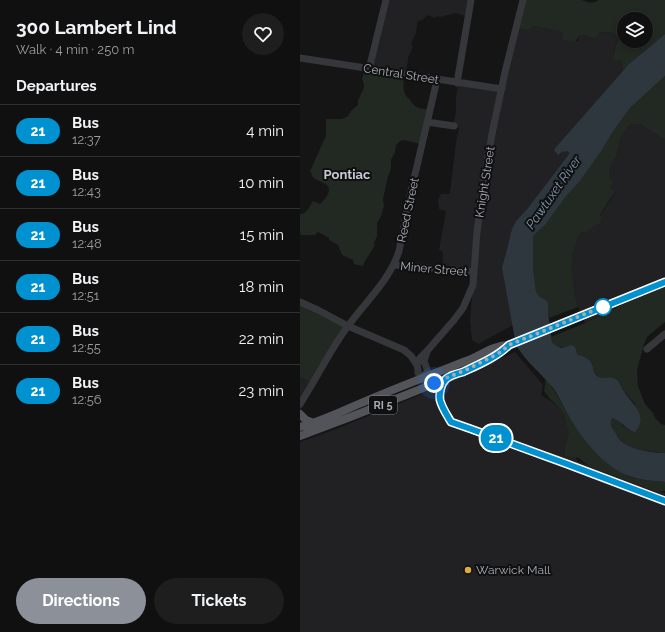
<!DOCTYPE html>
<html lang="en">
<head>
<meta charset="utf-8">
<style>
	:root { --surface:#101010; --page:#1e1e1e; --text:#f1f3f6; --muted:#9c9d9f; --line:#303030; --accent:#8c9099 }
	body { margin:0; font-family:Raleway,sans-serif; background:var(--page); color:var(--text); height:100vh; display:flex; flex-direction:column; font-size:15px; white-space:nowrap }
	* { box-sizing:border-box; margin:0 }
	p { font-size:13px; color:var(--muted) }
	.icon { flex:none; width:22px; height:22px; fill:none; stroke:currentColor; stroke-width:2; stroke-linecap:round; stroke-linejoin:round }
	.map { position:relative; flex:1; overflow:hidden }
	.panel { display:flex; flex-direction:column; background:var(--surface); width:300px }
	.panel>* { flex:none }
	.badge { padding:0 8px; border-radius:13px; font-size:14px; line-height:26px }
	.tools { position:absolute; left:317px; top:12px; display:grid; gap:8px }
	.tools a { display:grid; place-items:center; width:36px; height:36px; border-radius:50%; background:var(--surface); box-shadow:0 2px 6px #0003,0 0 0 1px var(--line); font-size:20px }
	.you { position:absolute; width:20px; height:20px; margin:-10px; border:3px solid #fff; border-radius:50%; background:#1a73e8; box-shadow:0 0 0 6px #1a73e833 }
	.map>.badge { position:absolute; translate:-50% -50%; box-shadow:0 0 0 2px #fff }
	h2 { padding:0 16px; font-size:15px; line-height:36px }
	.round { display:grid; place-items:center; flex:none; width:42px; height:42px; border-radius:21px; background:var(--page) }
	.overview { display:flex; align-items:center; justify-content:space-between; height:68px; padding:0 16px }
	h1 { font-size:19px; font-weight:700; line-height:30px }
	.cta { display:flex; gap:8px; margin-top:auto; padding:8px 16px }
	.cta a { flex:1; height:46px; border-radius:24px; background:var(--accent); color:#fff; font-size:16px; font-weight:700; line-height:46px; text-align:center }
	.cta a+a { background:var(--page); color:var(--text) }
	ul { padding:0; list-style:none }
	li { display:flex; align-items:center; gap:12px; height:52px; padding:0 16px; border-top:1px solid var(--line) }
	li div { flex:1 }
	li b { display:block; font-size:15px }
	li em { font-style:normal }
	li .badge { min-width:44px; font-weight:700; text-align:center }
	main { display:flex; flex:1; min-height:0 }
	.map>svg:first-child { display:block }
</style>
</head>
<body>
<main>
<section class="panel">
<div class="overview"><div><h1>300 Lambert Lind</h1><p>Walk · 4 min · 250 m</p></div><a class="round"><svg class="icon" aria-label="heart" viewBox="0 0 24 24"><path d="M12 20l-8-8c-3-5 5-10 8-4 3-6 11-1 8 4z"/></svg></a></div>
<h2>Departures</h2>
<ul>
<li><span class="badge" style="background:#0092d0;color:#fff">21</span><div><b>Bus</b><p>12:37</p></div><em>4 min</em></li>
<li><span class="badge" style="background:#0092d0;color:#fff">21</span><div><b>Bus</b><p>12:43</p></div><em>10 min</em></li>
<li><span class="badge" style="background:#0092d0;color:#fff">21</span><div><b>Bus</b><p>12:48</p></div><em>15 min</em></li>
<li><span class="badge" style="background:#0092d0;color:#fff">21</span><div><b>Bus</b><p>12:51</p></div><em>18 min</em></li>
<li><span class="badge" style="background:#0092d0;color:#fff">21</span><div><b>Bus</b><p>12:55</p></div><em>22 min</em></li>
<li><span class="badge" style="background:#0092d0;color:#fff">21</span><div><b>Bus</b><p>12:56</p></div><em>23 min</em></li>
</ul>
<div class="cta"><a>Directions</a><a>Tickets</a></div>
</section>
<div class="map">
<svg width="365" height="632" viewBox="0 0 365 632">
	<rect width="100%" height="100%" fill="#151516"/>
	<!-- built -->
	<path fill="#212123" d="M86,0H171L166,16L155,13L140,17L136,16L135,18L127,15L123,20L118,21L117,25L116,33L111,44L113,47L108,58V61L106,71L71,69Z
		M233,26L261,32L277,42L280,35H283L296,39L300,32L314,33L318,37L312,60H319L322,62L323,71L256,147L263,151H268L269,152V154L228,208L216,221L212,229L202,268L213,325L178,344L172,340L170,320L174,273L142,269L143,252L139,250L146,211L139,209L138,200L141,194H149L150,192L156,142L159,128L154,126L153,125L156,112V99L158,83L201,89L216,28Z
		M341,123L360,137L365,139V284L285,323L278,307L272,285L271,271L273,252L279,235L281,233L289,230L299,224L300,216L316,191H312L310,188L311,180L309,175V170L317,155L321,137L328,126L333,124Z
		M215,352L243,385L241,395L260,407L269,430L277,461L365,493V632H0V442L36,429L115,397Z
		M0,377L14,384L0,412Z"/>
	<!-- green -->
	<path fill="#212922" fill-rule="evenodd" d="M223,0H282C289,3 293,4 299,0H365V34C351,47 335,57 323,71L322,62L319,60L312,61L318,38L314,33L300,32L296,39L283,35H280L275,42L263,40V34L261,32L233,26L231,27L228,30L216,28ZM324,19H346V41H324Z
		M65,69L104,74C104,80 102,90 106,96C107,97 109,99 110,100C116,109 119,108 129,110L121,144L103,140L100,141L96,145L95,152L91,160V168L88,177L83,199L84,206L81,216L77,223V237L74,242V247L65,261L63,266L54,264L53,260L42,255L38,245L29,240V238L18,232L15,235H1L0,232V214C7,214 9,207 13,201L20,204C24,201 25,198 28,194C33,182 18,183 13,177C12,175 11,173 10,171L26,136V119H42L48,116L51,111L58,105V100L64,88V84L62,79Z
		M365,76V139L360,137L341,124H333L328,126L321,137L317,155L309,170V175L313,182L310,188L313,191L316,190L300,215L302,219L299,224L289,230L287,232L281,233L279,235C277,241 275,247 273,253C270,272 273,288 278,307L249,318L248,313V304L240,297L236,292L233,268V237L235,234L246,224L250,218L266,195L280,181L302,150L312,133L330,108Z
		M365,284V322L347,337L344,344L337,370L338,386L345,404L353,413L355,418L361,424L365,425V453H363C351,451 331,451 321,442C319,440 318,436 316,434C313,429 310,425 311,420L313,418L321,422L323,426L331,431L335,404L324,391L319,382L314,378H304L297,376L294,372L291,362L287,358L277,354L276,349L271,345C261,348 253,349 251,337L285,323Z
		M0,302L48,326L14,384L0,377Z
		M246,378C267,409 280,441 310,465C315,469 322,473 328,476C340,480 353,481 365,482V491L358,492L290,467L279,458L265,456V447L269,433L264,416L260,408L250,399L244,391Z"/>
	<!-- water -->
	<path fill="#2f373e" d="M365,34V76L330,108L312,133L302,150L280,181L266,196L250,218L246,224L235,234L233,237V268L236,292L240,297L247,301L248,304V313L252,342L255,345L261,348L271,345L274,346L276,349L277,354C284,357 291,358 293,367C293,370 294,373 296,375C301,380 308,376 314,378C319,380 321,386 323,390C331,403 350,416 335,432C328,430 325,426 320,422C318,420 315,420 313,418L311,420C310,424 312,428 315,432C317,435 319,440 322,442C331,450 354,453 365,453V482C353,481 340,480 329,476C308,469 289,447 277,429C268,416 262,402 254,389C242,374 226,362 216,345L202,268L212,229L216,221L228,208L269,154V152L267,151L264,152L263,151L258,155L254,150L256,147L329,64Z"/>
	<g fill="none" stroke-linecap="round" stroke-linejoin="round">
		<!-- minor -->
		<path stroke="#36373b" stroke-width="7" d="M0,58L202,89
			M69,69L86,0
			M157,83L171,0
			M127,122L154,126
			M94,265L174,272
			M0,302L18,310L48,326L104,350L111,356L117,365
			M347,349L365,334
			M124,378C129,370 127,369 124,361L127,352
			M126,387L124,378L118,373V370L117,365L120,358L127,351L154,320L163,308L173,285L177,232L185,174L192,134L205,72L223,0
			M0,404C17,378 30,350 48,326C66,301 90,280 99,251L110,196L137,80"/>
		<!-- major -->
		<path stroke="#52545a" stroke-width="8" d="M0,414L6,420L13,423
			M0,427C23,421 44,410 66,401C99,387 133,374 166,361C180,356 193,345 209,345L365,282
			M0,436L53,416L156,375L201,352L209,345"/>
	</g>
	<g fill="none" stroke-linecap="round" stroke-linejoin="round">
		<defs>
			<path id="line" d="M365,282L209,345C197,357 178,365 163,372C159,373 149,376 146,379C141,384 139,393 140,400C142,408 147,415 151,422L171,429L267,464L365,501"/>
		</defs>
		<!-- line casing -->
		<use href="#line" stroke="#fff" stroke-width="9"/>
		<!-- line -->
		<use href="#line" stroke="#0092d0" stroke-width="6"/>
		<!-- walk -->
		<path stroke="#a8acb5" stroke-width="4" stroke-dasharray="0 7.2" d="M134,383L170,368L201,352L209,345L307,305L303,307"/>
	</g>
	<!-- markers -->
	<circle fill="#fff" stroke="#0092d0" stroke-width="2" cx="303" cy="307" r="8"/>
	<circle fill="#e2ab41" stroke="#101011" stroke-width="1.5" cx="168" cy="570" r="4"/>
	<g text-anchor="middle" stroke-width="4" stroke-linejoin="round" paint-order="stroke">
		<!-- shield labels -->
		<rect fill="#101011" stroke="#7a7d84" stroke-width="1" x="69" y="396" width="28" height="18" rx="3"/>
		<g font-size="11" font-weight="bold" fill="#a8acb5">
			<text x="83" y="409">RI 5</text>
		</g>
		<!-- street labels -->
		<g font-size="12" fill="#a8acb5" stroke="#101011">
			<text transform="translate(101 74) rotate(9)" y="4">Central Street</text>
			<text transform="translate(185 182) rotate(-81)" y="4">Knight Street</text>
			<text transform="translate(108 210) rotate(-78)" y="4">Reed Street</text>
			<text transform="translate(134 269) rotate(5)" y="4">Miner Street</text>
		</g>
		<!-- poi labels -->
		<g font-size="12" fill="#a8acb5" stroke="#101011" text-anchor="start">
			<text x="176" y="574">Warwick Mall</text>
		</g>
		<!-- neighbourhood labels -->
		<g font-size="13" font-weight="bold" fill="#c8cbd2" stroke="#101011">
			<text x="47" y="179">Pontiac</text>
		</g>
		<!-- water labels -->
		<g font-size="13" font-style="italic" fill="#8199ae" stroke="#101011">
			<text transform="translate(253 192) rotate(-55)" y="5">Pawtuxet River</text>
		</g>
	</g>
</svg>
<div class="tools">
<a><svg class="icon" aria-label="layers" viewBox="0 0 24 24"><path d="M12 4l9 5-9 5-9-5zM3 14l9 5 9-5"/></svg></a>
</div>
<div class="you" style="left:134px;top:383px"></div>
<b class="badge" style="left:196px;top:438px;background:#0092d0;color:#fff">21</b>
</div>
</main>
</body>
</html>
